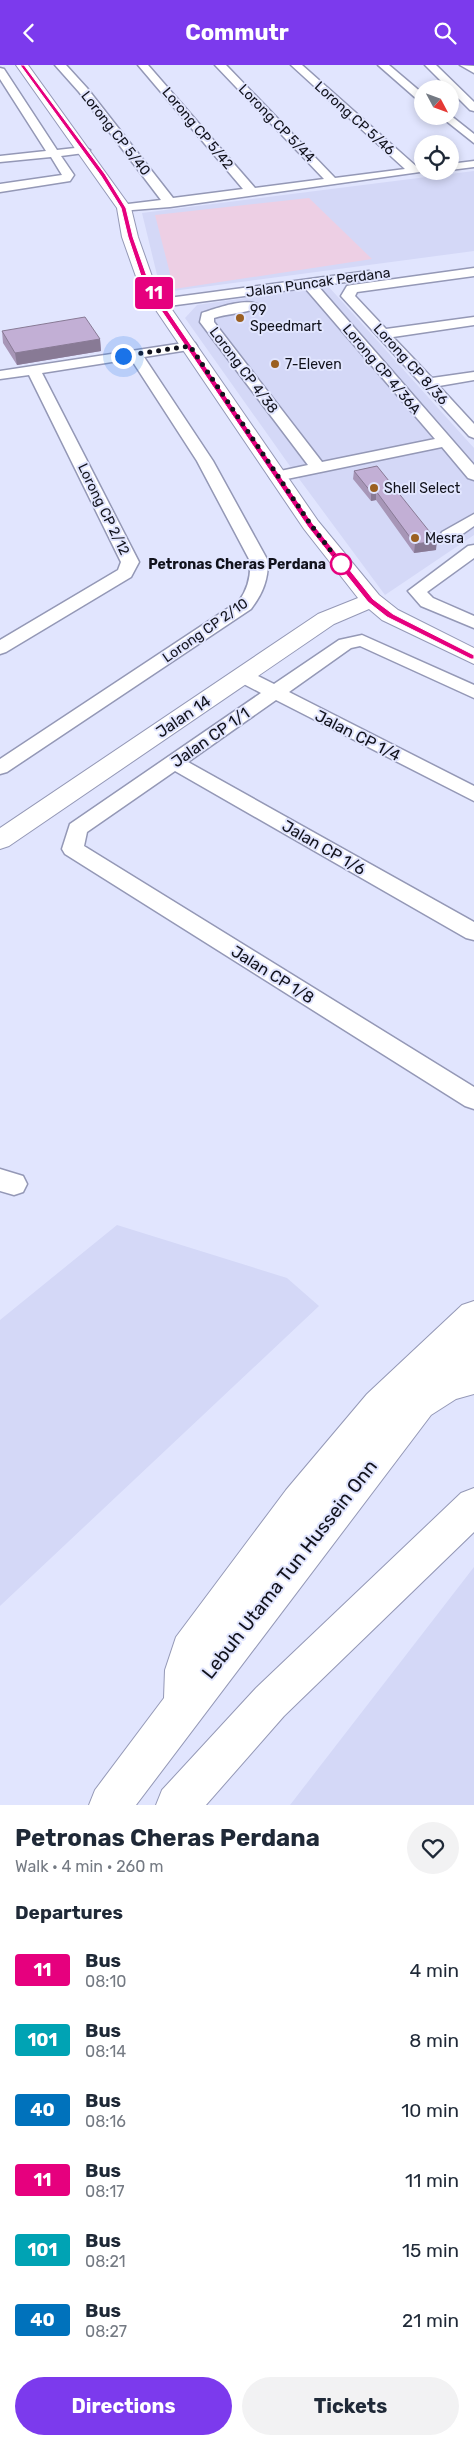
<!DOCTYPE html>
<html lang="en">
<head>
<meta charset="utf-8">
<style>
	:root { --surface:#fff; --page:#f2f2f3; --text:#1f2937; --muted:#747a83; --accent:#7c3aed }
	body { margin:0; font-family:Rubik,sans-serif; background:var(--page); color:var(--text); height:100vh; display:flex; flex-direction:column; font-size:19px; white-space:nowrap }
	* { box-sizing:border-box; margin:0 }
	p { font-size:16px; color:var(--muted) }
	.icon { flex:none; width:28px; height:28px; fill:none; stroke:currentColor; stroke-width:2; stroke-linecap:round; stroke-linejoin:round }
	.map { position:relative; height:1740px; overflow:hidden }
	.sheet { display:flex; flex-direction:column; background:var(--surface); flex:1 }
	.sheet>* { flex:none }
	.badge { padding:0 10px; border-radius:4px; font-size:18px; line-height:32px }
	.needle { width:32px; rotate:131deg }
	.fabs { position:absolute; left:414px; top:15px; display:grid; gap:10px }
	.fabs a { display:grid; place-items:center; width:45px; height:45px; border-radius:50%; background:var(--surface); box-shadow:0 2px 8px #0003; font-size:25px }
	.you { position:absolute; width:25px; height:25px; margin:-12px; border:4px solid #fff; border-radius:50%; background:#1a73e8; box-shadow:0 0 0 8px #1a73e833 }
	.map>.badge { position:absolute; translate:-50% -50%; box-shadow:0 0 0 2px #fff }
	h2 { padding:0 15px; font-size:19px; line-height:45px }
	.round { display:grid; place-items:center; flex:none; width:52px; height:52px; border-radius:26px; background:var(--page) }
	.headline { display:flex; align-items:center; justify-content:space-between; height:85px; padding:0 15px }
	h1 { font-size:24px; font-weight:700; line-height:38px }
	.cta { display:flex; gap:10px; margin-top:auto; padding:10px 15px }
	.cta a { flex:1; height:58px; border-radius:30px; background:var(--accent); color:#fff; font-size:20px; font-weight:700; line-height:58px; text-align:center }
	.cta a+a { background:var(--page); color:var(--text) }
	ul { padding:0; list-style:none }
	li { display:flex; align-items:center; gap:15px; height:70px; padding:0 15px }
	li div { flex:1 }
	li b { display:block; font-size:19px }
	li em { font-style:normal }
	li .badge { min-width:55px; font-weight:700; text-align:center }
	header { display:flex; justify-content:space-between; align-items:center; height:65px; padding:0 15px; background:var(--accent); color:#fff; font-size:22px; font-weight:700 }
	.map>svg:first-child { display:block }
</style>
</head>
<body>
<header><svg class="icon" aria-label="back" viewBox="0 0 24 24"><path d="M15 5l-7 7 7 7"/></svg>Commutr<svg class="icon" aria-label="search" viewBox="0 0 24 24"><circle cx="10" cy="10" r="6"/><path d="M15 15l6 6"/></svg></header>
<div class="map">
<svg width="474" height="1740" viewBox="0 0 474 1740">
	<rect width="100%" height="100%" fill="#e1e5fe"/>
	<!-- built -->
	<path fill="#d4d8f7" d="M474,106V186L165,227L158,214L142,148Z
		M328,221L474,383V470L385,530L297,411L185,253L197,240Z
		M117,1160L287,1213L319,1241L0,1541V1255Z
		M474,1502V1740H290Z"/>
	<!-- green -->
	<path fill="#edcfe4" d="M309,133L372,194L174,224L155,150Z"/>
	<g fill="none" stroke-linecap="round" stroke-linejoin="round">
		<defs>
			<path id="minor" d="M55,0H66L87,23L173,133L243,124L138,0H148L255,123L324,114L215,0H226L335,113L405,104L291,0H302L417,102H422V106H427L170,142L120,146L118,143L120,140L161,135L79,27Z
				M378,0H389L422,28V36L418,35Z
				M425,0H436L474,37V46L470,45Z
				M460,0L474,1V8Z
				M0,3L4,4L57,85L84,82L90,85L84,88L61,91L74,110L70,116L0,127V119L62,110L51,92L0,97V91L46,86L0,14Z
				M450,50L474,69V78L440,51Z
				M474,96V102L450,105V99Z
				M474,203V211L357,227L355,231L386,264L474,252V260L393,272L432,313L474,307V315L439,321L474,359V373L469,371L341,231L347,221L352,220Z
				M369,206L376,210L374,213L318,221L474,400V415L468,413L442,382L277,416L271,414L269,411L271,408L308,400L200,257L202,248C214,244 250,231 259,241C252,248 225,249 214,253V257L322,397L435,374L305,223L161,242L154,238L161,234Z
				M190,277L195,278L197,281L195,284L144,292L213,396L268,496C268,515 263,528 251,544L7,707L0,709V694L239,536C248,524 251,511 250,496L197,396L131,294L42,308L139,497L131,512L6,587L0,589V575L118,505L121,497L29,310L0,314V306Z
				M474,449V461L454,475H442L440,471L442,467Z
				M474,480V493L427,527L433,533L474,551V563L421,541L408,526L468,481Z
				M362,570L474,620V633L360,581L351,583L289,627L474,721V736L276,635L188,697L474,857V875L466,873L175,706L87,767L84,781L474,1022V1044L465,1041L65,789L62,784L70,759L261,628L236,615L234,611L236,607H250L274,619L339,575Z
				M0,1104L23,1111L27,1119L23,1127L14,1130L0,1126Z"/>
			<path id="tertiary" d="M16,0H28L131,143L138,172L155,220L318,456L379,530L398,545L474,583V599L382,555L369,544L334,559L9,781L0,784V763L318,549L358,533L304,464L139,220L122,172L117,143Z"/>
			<path id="secondary" d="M474,1236V1329L456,1334L431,1350L136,1740H89L95,1725L164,1633L165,1605L176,1572L286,1425L367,1329L462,1240Z
				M474,1423V1467L284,1651L206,1740H156L162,1725L256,1623L461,1428Z"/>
		</defs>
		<!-- minor casing -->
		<use href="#minor" stroke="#9498b6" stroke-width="3"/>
		<!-- tertiary casing -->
		<use href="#tertiary" stroke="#9498b6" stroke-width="2"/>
		<!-- secondary casing -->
		<use href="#secondary" stroke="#9498b6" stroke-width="2"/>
		<!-- minor -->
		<use href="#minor" fill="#fff" fill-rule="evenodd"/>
		<!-- tertiary -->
		<use href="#tertiary" fill="#fff" fill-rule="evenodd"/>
		<!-- secondary -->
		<use href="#secondary" fill="#fff" fill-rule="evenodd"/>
	</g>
	<!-- wall -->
	<path fill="#a796b7" d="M2,266L100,274L101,286L17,300L3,278Z
		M377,401L436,485L414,488L376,435L371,436L353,414L354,406Z"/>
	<!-- shaded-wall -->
	<path fill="#887a95" d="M100,274L101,286L17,300L15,288Z
		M376,426V435L371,436V427Z
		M437,476L436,485L414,488L415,479Z"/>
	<!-- building -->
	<path fill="#c2afd5" stroke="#887a95" d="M85,252L100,274L15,288L2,266Z
		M377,401L437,476L415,479L376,426L371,427L354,406Z"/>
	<!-- line -->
	<path fill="#e6007e" stroke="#fff" d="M20,0H24L105,109L126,143L133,172L150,220L313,459L373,534L393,549L474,590V594H471L387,552L368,537L308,462L144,220L128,172L121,143L101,111Z"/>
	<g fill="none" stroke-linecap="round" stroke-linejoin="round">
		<!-- walk -->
		<path stroke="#11121c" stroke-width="5" stroke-dasharray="0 9" d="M123,291L190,281L311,460L341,499"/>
	</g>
	<!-- markers -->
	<g fill="#9b6021" stroke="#e1e5fe" stroke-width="2">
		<circle cx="240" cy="253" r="5"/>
		<circle cx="275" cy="299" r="5"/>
		<circle cx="374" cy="423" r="5"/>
		<circle cx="415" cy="473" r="5"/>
	</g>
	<circle fill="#fff" stroke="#e6007e" stroke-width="2.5" cx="341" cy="499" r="10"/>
	<g text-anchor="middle" stroke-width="4" stroke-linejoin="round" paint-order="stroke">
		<!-- far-street labels -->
		<g font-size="14" fill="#11121c" stroke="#e1e5fe">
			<text transform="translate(355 53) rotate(42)" y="5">Lorong CP 5/46</text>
			<text transform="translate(277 58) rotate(46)" y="5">Lorong CP 5/44</text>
			<text transform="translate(198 63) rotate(50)" y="5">Lorong CP 5/42</text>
			<text transform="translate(116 68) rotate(52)" y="5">Lorong CP 5/40</text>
			<text transform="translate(318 217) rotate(-8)" y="5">Jalan Puncak Perdana</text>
			<text transform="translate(411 299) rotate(48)" y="5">Lorong CP 8/36</text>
			<text transform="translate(382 304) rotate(50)" y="5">Lorong CP 4/36A</text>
			<text transform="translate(244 305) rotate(53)" y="5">Lorong CP 4/38</text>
			<text transform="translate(104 444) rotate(64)" y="5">Lorong CP 2/12</text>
			<text transform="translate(205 565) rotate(-35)" y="5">Lorong CP 2/10</text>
		</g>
		<!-- far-poi labels -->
		<g font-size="14" fill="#11121c" stroke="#e1e5fe" text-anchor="start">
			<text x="250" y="250">99<tspan x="250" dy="16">Speedmart</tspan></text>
			<text x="285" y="304">7-Eleven</text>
			<text x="384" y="428">Shell Select</text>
			<text x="425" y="478">Mesra</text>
		</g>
		<!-- far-stop labels -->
		<g font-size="14" font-weight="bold" fill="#11121c" stroke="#e1e5fe" text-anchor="end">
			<text x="326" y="504">Petronas Cheras Perdana</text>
		</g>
		<!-- street labels -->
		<g font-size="16" fill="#11121c" stroke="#e1e5fe">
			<text transform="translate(183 651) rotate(-34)" y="6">Jalan 14</text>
			<text transform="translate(358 670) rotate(27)" y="6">Jalan CP 1/4</text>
			<text transform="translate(210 672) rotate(-35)" y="6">Jalan CP 1/1</text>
			<text transform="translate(324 782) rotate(30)" y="6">Jalan CP 1/6</text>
			<text transform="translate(273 909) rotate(32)" y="6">Jalan CP 1/8</text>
		</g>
		<!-- near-street labels -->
		<g font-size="19" fill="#11121c" stroke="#e1e5fe">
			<text transform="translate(289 1504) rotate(-52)" y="7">Lebuh Utama Tun Hussein Onn</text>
		</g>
	</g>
</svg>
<div class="fabs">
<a><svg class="needle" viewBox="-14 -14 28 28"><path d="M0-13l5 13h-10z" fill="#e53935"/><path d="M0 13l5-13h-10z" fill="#747a83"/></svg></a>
<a><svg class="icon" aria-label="locate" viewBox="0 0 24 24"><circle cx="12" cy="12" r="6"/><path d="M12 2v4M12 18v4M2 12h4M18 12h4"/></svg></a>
</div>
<div class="you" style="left:123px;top:291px"></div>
<b class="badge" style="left:154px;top:228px;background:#e6007e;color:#fff">11</b>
</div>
<section class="sheet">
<div class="headline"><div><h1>Petronas Cheras Perdana</h1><p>Walk · 4 min · 260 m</p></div><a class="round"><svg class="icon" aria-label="heart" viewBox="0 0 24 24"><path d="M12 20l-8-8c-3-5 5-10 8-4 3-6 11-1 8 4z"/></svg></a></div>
<h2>Departures</h2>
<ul>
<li><span class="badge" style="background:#e6007e;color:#fff">11</span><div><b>Bus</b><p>08:10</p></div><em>4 min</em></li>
<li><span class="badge" style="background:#00a3b4;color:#fff">101</span><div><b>Bus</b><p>08:14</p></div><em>8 min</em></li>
<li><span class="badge" style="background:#0072bc;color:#fff">40</span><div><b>Bus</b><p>08:16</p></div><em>10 min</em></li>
<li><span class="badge" style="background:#e6007e;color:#fff">11</span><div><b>Bus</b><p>08:17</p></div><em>11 min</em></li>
<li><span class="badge" style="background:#00a3b4;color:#fff">101</span><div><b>Bus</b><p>08:21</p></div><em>15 min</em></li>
<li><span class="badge" style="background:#0072bc;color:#fff">40</span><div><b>Bus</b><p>08:27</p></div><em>21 min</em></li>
</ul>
<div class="cta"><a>Directions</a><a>Tickets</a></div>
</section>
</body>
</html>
